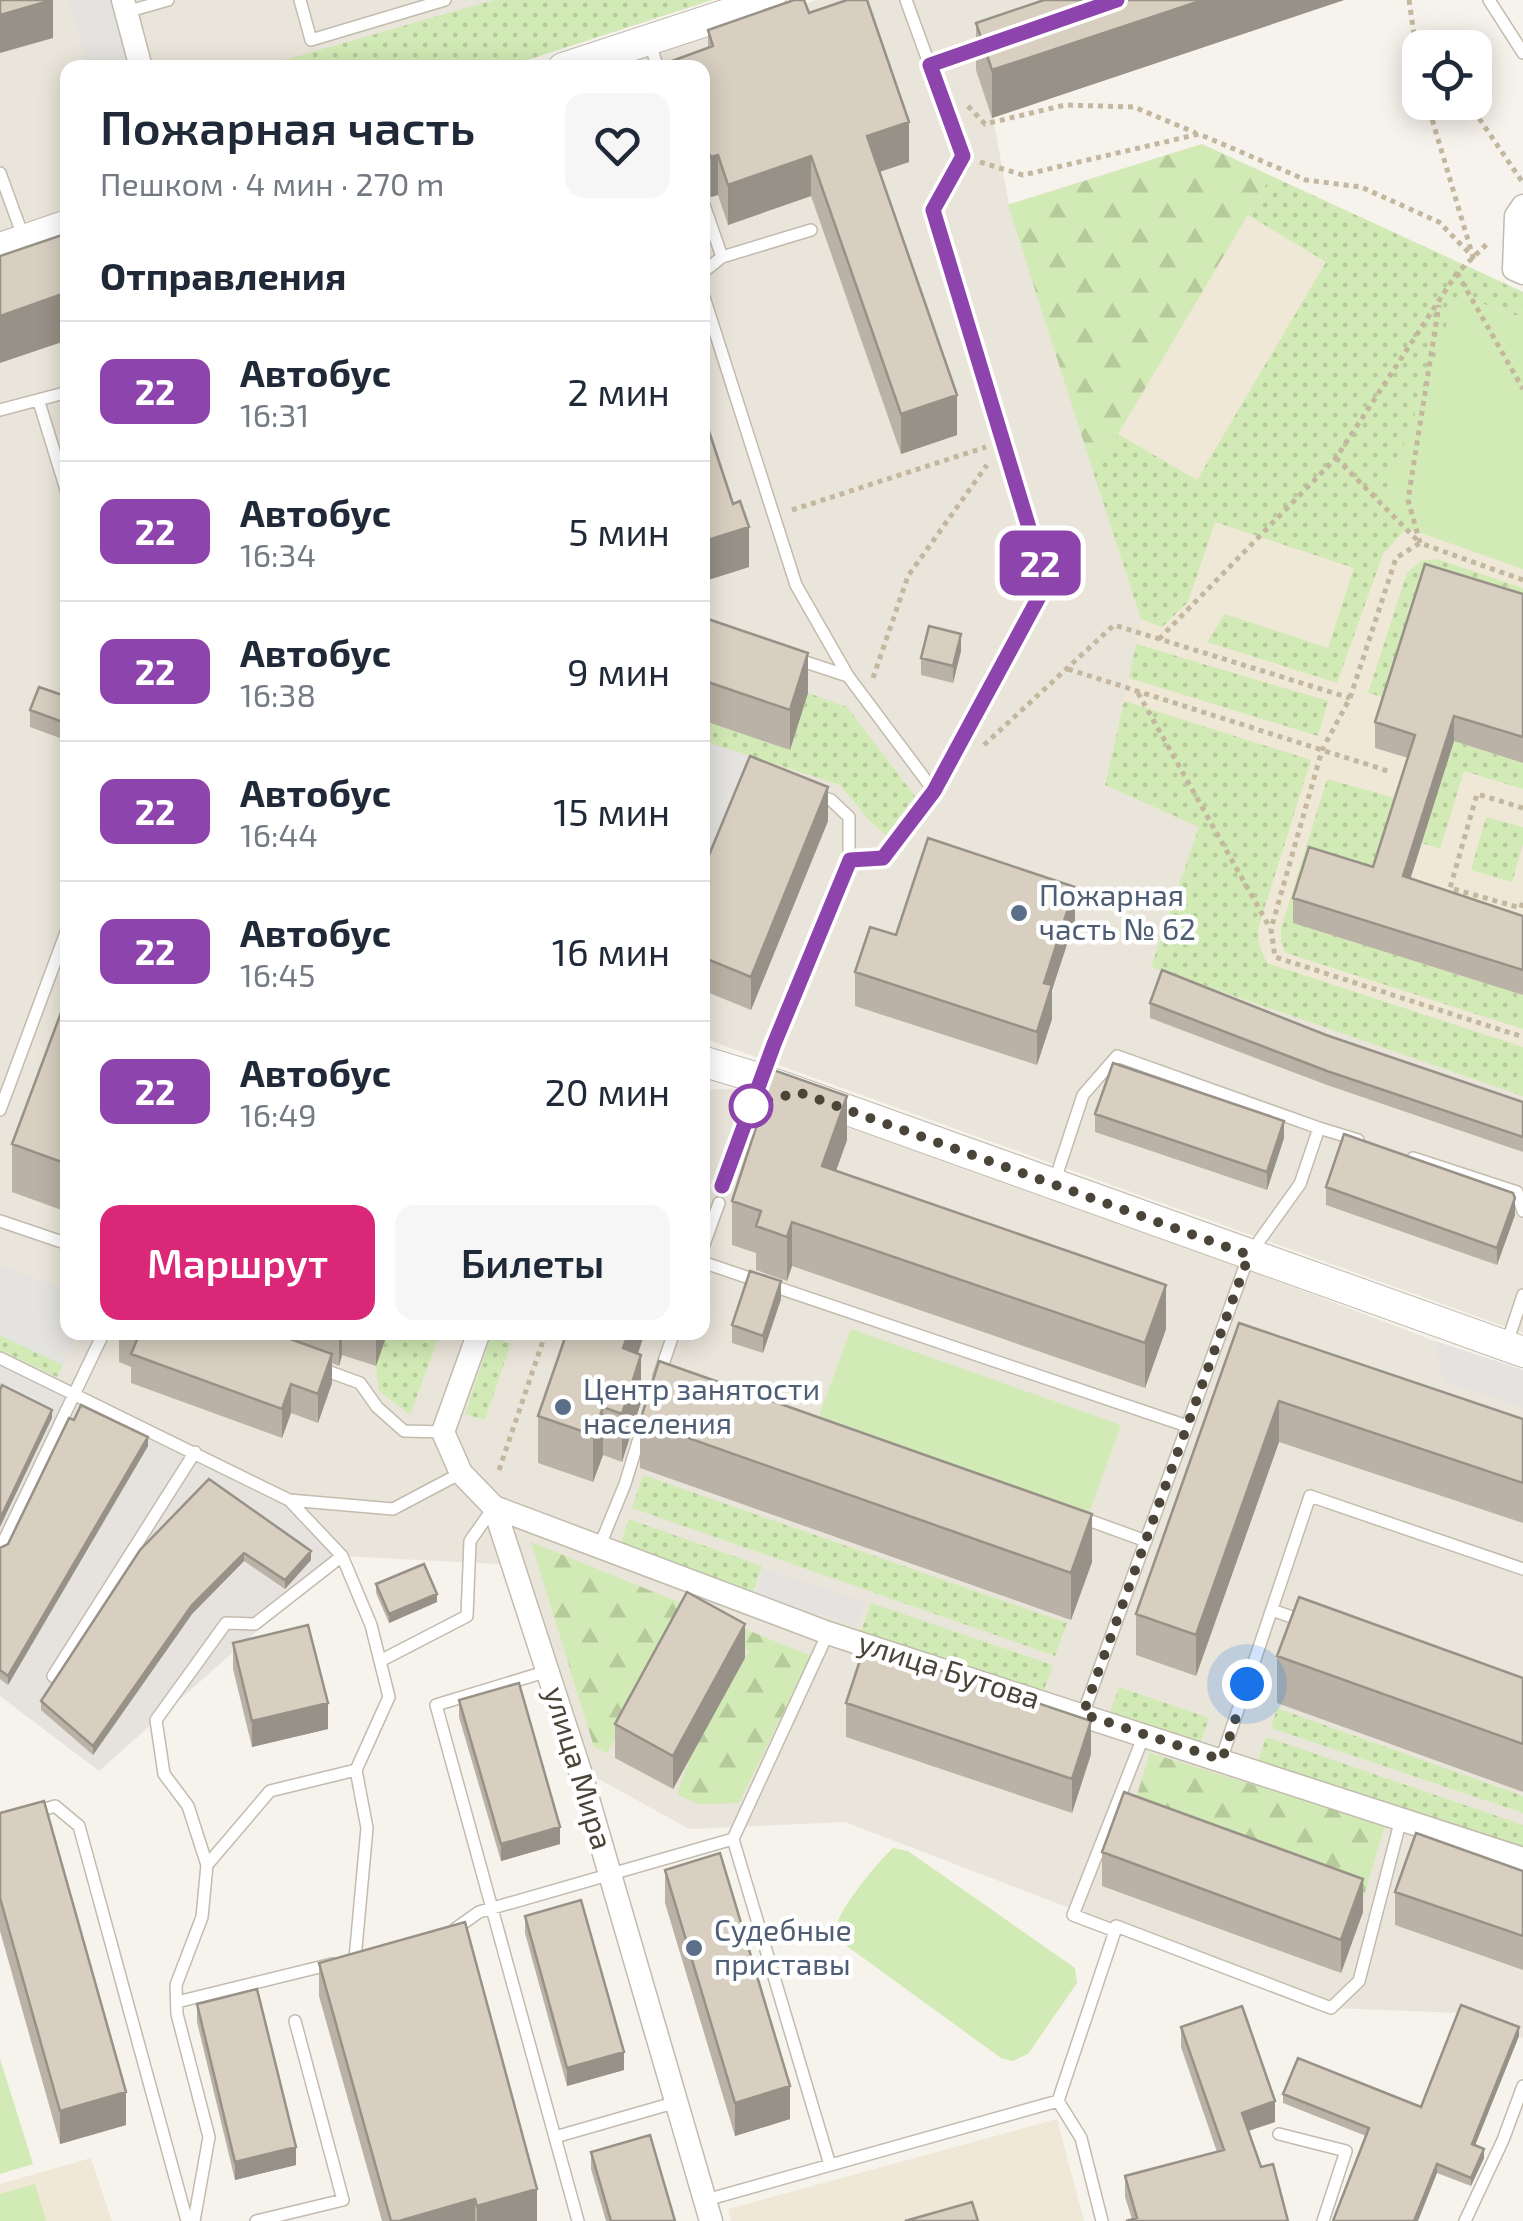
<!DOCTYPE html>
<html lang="ru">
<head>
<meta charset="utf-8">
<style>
	:root { --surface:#fff; --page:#f6f6f7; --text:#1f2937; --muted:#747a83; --line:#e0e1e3; --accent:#db2777 }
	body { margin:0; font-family:"Exo 2",sans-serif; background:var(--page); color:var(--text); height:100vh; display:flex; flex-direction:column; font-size:38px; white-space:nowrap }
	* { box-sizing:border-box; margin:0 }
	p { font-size:32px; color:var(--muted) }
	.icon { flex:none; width:55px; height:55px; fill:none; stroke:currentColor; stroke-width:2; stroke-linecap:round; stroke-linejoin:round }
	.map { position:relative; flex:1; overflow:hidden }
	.drawer { position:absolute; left:60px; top:60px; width:650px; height:1280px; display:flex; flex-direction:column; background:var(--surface); border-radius:20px; box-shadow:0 5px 25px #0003 }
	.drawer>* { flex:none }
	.badge { padding:0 20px; border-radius:15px; font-size:35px; line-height:65px }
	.tools { position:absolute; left:1402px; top:30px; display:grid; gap:20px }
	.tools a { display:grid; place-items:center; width:90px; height:90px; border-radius:20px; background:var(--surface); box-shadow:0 5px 25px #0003; font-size:50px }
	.you { position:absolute; width:50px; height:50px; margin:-25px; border:8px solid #fff; border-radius:50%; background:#1a73e8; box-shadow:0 0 0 15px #1a73e833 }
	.map>.badge { position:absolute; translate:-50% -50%; box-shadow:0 0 0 5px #fff }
	h2 { padding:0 40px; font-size:38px; line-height:90px }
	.round { display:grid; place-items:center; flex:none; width:105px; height:105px; border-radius:20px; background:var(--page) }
	.headline { display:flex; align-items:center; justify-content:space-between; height:170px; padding:0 40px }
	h1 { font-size:48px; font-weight:600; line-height:75px }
	.cta { display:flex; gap:20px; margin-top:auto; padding:20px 40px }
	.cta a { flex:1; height:115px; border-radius:20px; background:var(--accent); color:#fff; font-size:40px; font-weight:600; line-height:115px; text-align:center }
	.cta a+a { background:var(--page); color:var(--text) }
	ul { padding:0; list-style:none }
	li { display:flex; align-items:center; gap:30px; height:140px; padding:0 40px; border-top:2px solid var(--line) }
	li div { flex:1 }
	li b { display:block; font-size:38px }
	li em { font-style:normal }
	li .badge { min-width:110px; font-weight:700; text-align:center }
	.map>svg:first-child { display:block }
</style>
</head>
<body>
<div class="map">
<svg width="1523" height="2221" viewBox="0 0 1523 2221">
	<defs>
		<pattern id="grass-dots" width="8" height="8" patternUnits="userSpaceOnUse" patternTransform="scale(2.5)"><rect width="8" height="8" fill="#d2eab5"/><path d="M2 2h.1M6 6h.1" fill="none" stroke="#b6ca9c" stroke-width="1.8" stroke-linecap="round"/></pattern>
		<pattern id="forest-firs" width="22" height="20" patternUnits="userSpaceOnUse" patternTransform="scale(2.5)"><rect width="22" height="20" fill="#d2eab5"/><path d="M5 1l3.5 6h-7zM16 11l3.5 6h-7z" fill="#b6ca9c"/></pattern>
	</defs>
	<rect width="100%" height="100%" fill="#f6f3ec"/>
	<!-- residential -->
	<path fill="#eae5da" d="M0,0H712L506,67L68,68L67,211L0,234Z
		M817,0H1344L993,118L1009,204L1202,144L1523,292V1333L703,1038L702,68H612Z
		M67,244L68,1332H702L703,1090L768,1087L1435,1341L1523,1370V2038L1461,2013L1331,2008L845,1822L689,1829L579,1768L514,1565L342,1556L0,1358V267Z"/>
	<!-- industrial -->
	<path fill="#e6e2dd" d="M0,1358L289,1500L342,1556L99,1771L0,1696Z"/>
	<!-- education -->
	<path fill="#efe8d6" d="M1202,144L1523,292V1096L1151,967L1199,827L1105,785L1141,619L1008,205Z
		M1057,2119L1084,2221H731L728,2209Z
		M91,2158L112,2221H0V2184Z"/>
	<!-- grass -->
	<path fill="url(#grass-dots)" d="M494,0H712L506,67H260Z
		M1271,176L1523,292V318L1458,295L1378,517L1407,528L1383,554L1337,683L1207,642L1225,614L1328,648L1354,568L1215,522L1188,602L1162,627L1141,619L1092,468L1118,434L1197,480L1326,262L1248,215Z
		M1437,559L1523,588V620L1391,699L1368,693L1407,573L1421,561Z
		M1136,644L1328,701L1318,736L1129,678Z
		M808,693L847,707L915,796L886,835L868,819L840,785L703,741V720L790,749Z
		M1124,701L1311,760L1258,929L1259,944L1267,963L1523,1047V1096L1151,967L1199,827L1105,785Z
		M1454,741L1523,763V789L1464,771L1440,849L1422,843Z
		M1327,779L1402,800L1373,893L1294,923L1523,995V1029L1286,953L1281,942V929Z
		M1486,817L1523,827V844L1512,882L1471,870Z
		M388,1333H440L410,1415L379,1391L376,1366Z
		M0,1335L63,1365L57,1377L0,1350Z
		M491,1337L511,1343L485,1420L465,1414Z
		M643,1475L1067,1623L1055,1656L632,1508Z
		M629,1519L762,1566L753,1592L620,1545Z
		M871,1603L1053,1665L1043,1693L861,1631Z
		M1119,1687L1209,1718L1200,1744L1110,1713Z
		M1277,1708L1523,1796V1813L1271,1728Z
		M1266,1737L1523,1825V1852L1258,1762Z"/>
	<!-- forest -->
	<path fill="url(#forest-firs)" d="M1202,144L1271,176L1118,434L1092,468L1008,205Z
		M531,1542L811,1656L739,1803L698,1804L677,1794L690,1757L749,1651L684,1619L607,1753L594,1747Z
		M1150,1753L1385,1825L1362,1903L1130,1818Z"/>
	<!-- park -->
	<path fill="#d2eab5" d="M1457,295L1523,318V569L1378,518Z
		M851,1329L1121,1425L1089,1513L819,1416Z
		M893,1848L908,1851L1075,1968L1077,1983L1028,2054L1013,2061L1001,2058L844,1944C840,1936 835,1930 838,1921C843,1905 880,1859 893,1848Z
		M0,2059L33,2164L0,2174Z
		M35,2184L46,2221H0V2194Z"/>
	<!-- parking -->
	<path fill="#e5e3e0" d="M69,0H112L130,67H88Z
		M703,741L752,757L703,875Z
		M0,1265L67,1290L68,1332L77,1333L63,1365L0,1335Z
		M1435,1341L1523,1370V1407L1443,1381Z
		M765,1569L865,1602L857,1626L757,1594Z"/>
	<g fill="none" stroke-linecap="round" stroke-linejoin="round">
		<defs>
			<path id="service" d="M300,0L311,40L445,0
				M906,0L963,157L933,210L1046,584L934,791
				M1489,0L1523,53
				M126,12L168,0
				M650,44L658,68
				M930,65L987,45
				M0,173L24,239
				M702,199L722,257L702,273
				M722,257L811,230
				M702,291L796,585L848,676
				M39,402L68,496
				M0,410L68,392
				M814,794L831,800L849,817V860
				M761,1079L849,860L883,858L934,791L848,676L796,659
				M0,1110L68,927
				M1319,1128L1358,1140
				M1413,1158L1517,1192L1523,1211
				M1055,1180L1083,1095L1117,1056L1319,1128L1300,1184L1249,1255L1083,1714
				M722,1186L755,1096
				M0,1221L68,1244
				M702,1250L719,1203
				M702,1262L1187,1426
				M1506,1346L1523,1295
				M0,1358L289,1500L342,1556L371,1625L389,1697L356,1770L270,1791L207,1865
				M319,1368L360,1383L377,1407L404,1431L443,1432
				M659,1376L674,1332
				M289,1500L393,1509L461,1473
				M1080,1517L1146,1541
				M600,1545L625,1484L644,1422
				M0,1549L104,1332
				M1272,1610L1306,1622
				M380,1661L467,1616L470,1541L494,1507
				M548,1671L436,1705L578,2221
				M53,1676L195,1452
				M1221,1760L1310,1496L1523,1569
				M36,1812L55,1806L79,1826L187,2221
				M733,1839L830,2165
				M455,1929L479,1912L733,1839L828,1633
				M1115,1930L1116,1926L1331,2008L1359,1981L1401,1819
				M355,1959L367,1828L356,1770
				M177,2002L332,1964
				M1279,2134L1346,2151L1323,2221
				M555,2137L677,2102
				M706,2200L1058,2101
				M194,2221L209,2137L177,2014L176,1985L202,1917L207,1865L188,1806L164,1774L156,1720L226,1623L255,1624L342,1556
				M256,2221L343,2200L295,2021
				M1102,2221L1081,2138L1058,2101L1115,1931L1073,1915L1144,1735
				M1465,2221L1503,2140L1523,2086"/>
			<path id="minor" d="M123,0L141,68
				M1523,206L1516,216L1514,269L1523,273
				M479,1332L443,1432L461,1473L494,1507L579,1768L711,2221
				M494,1507L828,1633L1523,1859"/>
			<path id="tertiary" d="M563,68L770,0
				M0,248L68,225
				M702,1061L761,1079L1523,1352"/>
		</defs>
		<!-- service casing -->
		<use href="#service" stroke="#c2bbae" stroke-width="14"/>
		<!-- minor casing -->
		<use href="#minor" stroke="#c2bbae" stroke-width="25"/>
		<!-- tertiary casing -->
		<use href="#tertiary" stroke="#c2bbae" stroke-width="32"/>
		<!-- path -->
		<path stroke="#c4b79f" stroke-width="5" stroke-dasharray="5 5" stroke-linecap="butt" d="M1409,0L1420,76
			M1415,34L1426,48
			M1468,102L1523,183
			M968,106L985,124L1065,105L1134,107L1196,133
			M980,162L1023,175L1199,134L1306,180L1361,187L1439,222L1473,257L1427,102
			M1457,273L1523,389
			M1336,458L1418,541
			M792,510L986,447
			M1420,543L1408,500L1439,305
			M1523,580L1420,543L1396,558L1350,698L1322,750L1271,929L1275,957L1523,1037
			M1159,639L1336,458L1457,273L1489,242
			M1068,669L1391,772
			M873,678L908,576L987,465
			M1138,693L1270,928
			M984,745L1114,625L1350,698
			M1523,808L1477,794L1450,888L1521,908L1523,901
			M499,1470L546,1332"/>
		<!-- service -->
		<use href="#service" stroke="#fff" stroke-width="11"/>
		<!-- minor -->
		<use href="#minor" stroke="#fff" stroke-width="22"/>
		<!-- tertiary -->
		<use href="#tertiary" stroke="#fff" stroke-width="30"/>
	</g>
	<!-- wall -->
	<path fill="#bab2a6" d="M1044,0H1344L992,118L976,70V23Z
		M809,13L909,162L879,172L957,435L901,454L811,196L728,225L718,195L711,197L707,191L702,190V68L684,57L708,48V30Z
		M702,410L749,567L708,580L702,564Z
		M1523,594V763L1454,741L1410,879L1523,916V995L1293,923V898L1373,867L1408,758L1375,748V722Z
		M702,617L808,693L790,750L702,720Z
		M961,651L953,683L921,675V658Z
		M68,697V741L30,727V710Z
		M828,821L751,1010L702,990V872Z
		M1075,920L1052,990V1019L1037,1065L855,1006V972L896,935Z
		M68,994V1209L67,1212L12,1192V1144Z
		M1150,1003L1326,1035L1523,1102V1152L1327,1085L1150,1018Z
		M750,1101L847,1140L836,1171L1166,1329L1145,1388L792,1266L787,1281L756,1270V1253L732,1245V1201L750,1145Z
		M1095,1114L1284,1138L1267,1190L1095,1132Z
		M1326,1187L1515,1215L1497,1265L1326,1205Z
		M781,1299L763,1353L732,1343V1325Z
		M1239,1323L1523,1419V1523L1279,1442L1196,1676L1136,1655V1614Z
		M119,1332H388L376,1366L342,1355L339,1366L332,1363V1383L318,1423L291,1413L282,1438L131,1383V1367L119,1362Z
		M567,1332H645L638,1354L641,1402L622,1462L603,1455L593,1482L538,1463V1416Z
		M640,1421L1092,1562L1071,1620L640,1468Z
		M148,1446L8,1685L0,1679V1548L8,1544Z
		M209,1479L311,1560L285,1589L244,1561L192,1614L93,1755L41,1710V1701Z
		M376,1584L437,1602L389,1623L376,1593Z
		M233,1643L328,1729L252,1747L233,1669Z
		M1277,1656L1523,1678V1792L1277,1703Z
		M745,1658L673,1789L615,1758V1724Z
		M459,1700L560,1844L501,1861L459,1717Z
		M846,1703L1091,1754L1072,1813L846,1737Z
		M0,1813L126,2125L60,2144L0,1931Z
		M1102,1852L1363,1912L1341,1973L1102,1886Z
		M665,1870L790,2119L735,2136L665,1903Z
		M1523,1871V1970L1395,1925V1892Z
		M525,1916L624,2070L567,2086L525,1933Z
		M319,1963L537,2221H382L319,1996Z
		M197,2004L296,2165L235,2180L197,2022Z
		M1181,2027L1275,2122L1248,2131L1261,2167L1132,2219L1125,2197V2176L1217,2152L1181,2047Z
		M1519,2036L1475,2145L1484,2158L1471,2186L1437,2173L1366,2136L1283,2103V2094L1421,2107Z
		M591,2152L675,2221H606L591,2169Z"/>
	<!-- shaded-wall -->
	<path fill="#979187" d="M53,0V38L0,53V15Z
		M1203,0H1344L992,118V70Z
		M909,122V162L867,176V136Z
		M718,155V195L711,197V157Z
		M811,156V196L728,225V185Z
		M68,292V340L0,363V316Z
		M957,395V435L901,454V414Z
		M749,527V567L708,580V540Z
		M961,634V651L953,683V666Z
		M808,653V693L790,750V710Z
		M1454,716V741L1403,902V876Z
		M828,787V821L751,1010V977Z
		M1075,887V920L1052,990V1019L1037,1065V1032L1044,983Z
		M847,1096V1140L822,1210V1166Z
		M1284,1121V1138L1267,1190V1172Z
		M68,1162V1209L67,1212V1164Z
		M1515,1198V1215L1497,1265V1248Z
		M792,1222V1266L787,1281V1237Z
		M781,1281V1299L763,1353V1336Z
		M1166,1285V1329L1145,1388V1343Z
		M340,1332H342V1355L339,1366V1337Z
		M378,1332H388L376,1366V1337Z
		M629,1332H645L623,1396V1348Z
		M332,1354V1383L318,1423V1394Z
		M641,1355V1402L622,1462V1414Z
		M291,1384V1413L282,1438V1409Z
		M1279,1401V1442L1196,1676V1635Z
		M603,1407V1455L593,1482V1435Z
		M52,1410V1418L0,1527V1519Z
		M148,1437V1446L8,1685V1676Z
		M1092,1514V1562L1071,1620V1573Z
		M311,1551V1560L285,1589V1580Z
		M244,1553V1561L192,1614L93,1755V1746L192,1605Z
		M437,1594V1602L389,1623V1614Z
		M745,1624V1658L673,1789V1756Z
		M328,1703V1729L252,1747V1721Z
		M1091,1721V1754L1072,1813V1779Z
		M560,1827V1844L501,1861V1844Z
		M1363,1879V1912L1341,1973V1940Z
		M1519,2027V2036L1472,2153V2144Z
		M624,2052V2070L567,2086V2068Z
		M790,2086V2119L735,2136V2103Z
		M126,2092V2125L60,2144V2111Z
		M1275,2101V2122L1242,2133V2113Z
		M296,2147V2165L235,2180V2162Z
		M1484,2149V2158L1471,2186V2178Z
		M1437,2164V2173L1418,2221H1414Z
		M537,2189V2221H477V2206Z
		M475,2199V2221H399Z"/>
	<!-- building -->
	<path fill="#d8cfc1" stroke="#979187" stroke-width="2.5" d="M0,0H52L0,15Z
		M794,0H804L809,13L847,0H867L909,122L867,136L957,395L901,414L811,156L728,185L718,155L711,157L707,151L702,150V68H653L713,46L708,30Z
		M1044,0H1203L992,70L976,23Z
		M68,233V292L0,316V256Z
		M702,410L733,504L740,501L749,527L708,540L702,524Z
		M1425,564L1523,594V737L1454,716L1403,876L1523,916V970L1293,898L1309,847L1373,867L1415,735L1375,722Z
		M702,617L808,653L790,710L702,680Z
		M929,626L961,634L953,666L921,658Z
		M39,687L68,697V724L30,710Z
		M750,756L828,787L751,977L702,957V872Z
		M928,838L1075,887L1044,983L1052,985L1037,1032L855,972L870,927L896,935Z
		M1162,970L1326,1035L1523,1102V1137L1327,1071L1150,1003Z
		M68,994V1162L67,1164L12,1144Z
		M1113,1063L1284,1121L1267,1172L1095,1114Z
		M762,1066L847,1096L822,1166L1166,1285L1145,1343L792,1222L787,1237L756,1226L761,1211L732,1201L763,1106L750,1101Z
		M1344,1134L1513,1193L1515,1198L1497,1248L1326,1187Z
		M750,1271L781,1281L763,1336L732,1325Z
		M1239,1323L1523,1419V1483L1279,1401L1196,1635L1136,1614Z
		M119,1332H271L332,1354L318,1394L291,1384L282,1409L131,1354L137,1340Z
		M362,1332H378L376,1337Z
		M567,1332H629L623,1348L641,1355L622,1414L603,1407L593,1435L538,1416Z
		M659,1361L1092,1514L1071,1573L640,1421Z
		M2,1385L52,1410L0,1519V1390Z
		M81,1405L148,1437L8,1676L0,1670V1548L8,1544L69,1418L74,1420Z
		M209,1479L311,1551L285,1580L244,1553L192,1605L93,1746L41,1701L140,1550Z
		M424,1564L437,1594L389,1614L376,1584Z
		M687,1592L745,1624L673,1756L615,1724Z
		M1299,1597L1523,1678V1744L1277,1656Z
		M308,1625L328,1703L252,1721L233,1643Z
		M865,1645L1091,1721L1072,1779L846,1703Z
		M519,1683L560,1827L501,1844L459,1700Z
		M1124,1792L1363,1879L1341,1940L1102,1852Z
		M44,1801L126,2092L60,2111L0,1898V1813Z
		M1416,1833L1523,1871V1936L1395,1892Z
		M720,1853L790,2086L735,2103L665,1870Z
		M581,1900L624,2052L567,2068L525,1916Z
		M465,1922L537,2189L477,2206L475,2199L399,2221H391L319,1963Z
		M257,1989L296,2147L235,2162L197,2004Z
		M1461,2005L1519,2027L1472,2144L1484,2149L1471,2178L1437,2164L1414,2221H1333L1369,2128L1283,2094L1298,2058L1421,2107Z
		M1242,2006L1275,2101L1242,2113L1261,2167L1273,2164L1288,2221H1126L1137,2218L1125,2176L1224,2150L1181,2027Z
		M650,2135L675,2221H611L591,2152Z
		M972,2202L978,2221H905Z"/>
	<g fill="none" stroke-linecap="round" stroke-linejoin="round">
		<defs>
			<path id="line" d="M722,1186L774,1044L850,860L883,858L934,791L1046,584L933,210L963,156L930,65L1117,0"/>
		</defs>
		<!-- line casing -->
		<use href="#line" stroke="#fff" stroke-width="22"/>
		<!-- line -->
		<use href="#line" stroke="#8e44ad" stroke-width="15"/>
		<!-- walk -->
		<path stroke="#4b4439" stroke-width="10" stroke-dasharray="0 18" d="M751,1106L798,1092L1249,1255L1083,1714L1222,1760L1247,1684"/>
	</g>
	<!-- markers -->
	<g fill="#5c6f8a" stroke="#fff" stroke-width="4">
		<circle cx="1019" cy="913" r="10"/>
		<circle cx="563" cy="1407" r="10"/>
		<circle cx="694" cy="1948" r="10"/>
	</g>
	<circle fill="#fff" stroke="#8e44ad" stroke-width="5" cx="751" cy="1106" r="20"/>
	<g text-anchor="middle" stroke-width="9" stroke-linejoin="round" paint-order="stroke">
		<!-- service labels -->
		<g font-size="30" fill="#4e5e75" stroke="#fff" text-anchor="start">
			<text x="1039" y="906">Пожарная<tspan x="1039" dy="34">часть № 62</tspan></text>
			<text x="583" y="1400">Центр занятости<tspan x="583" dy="34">населения</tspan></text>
			<text x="714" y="1941">Судебные<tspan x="714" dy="34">приставы</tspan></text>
		</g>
		<!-- street labels -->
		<g font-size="30" fill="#4b4439" stroke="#fff">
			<text transform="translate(949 1671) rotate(18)" y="10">улица Бутова</text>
			<text transform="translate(578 1768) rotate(73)" y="10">улица Мира</text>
		</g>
	</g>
</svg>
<div class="tools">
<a><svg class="icon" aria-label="locate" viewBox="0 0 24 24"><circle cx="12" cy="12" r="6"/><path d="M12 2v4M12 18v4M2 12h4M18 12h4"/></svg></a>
</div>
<div class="you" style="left:1247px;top:1684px"></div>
<b class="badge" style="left:1040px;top:563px;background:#8e44ad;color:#fff">22</b>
<section class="drawer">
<div class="headline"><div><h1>Пожарная часть</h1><p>Пешком · 4 мин · 270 m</p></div><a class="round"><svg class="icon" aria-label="heart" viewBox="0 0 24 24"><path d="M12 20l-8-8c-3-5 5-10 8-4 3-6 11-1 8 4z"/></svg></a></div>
<h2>Отправления</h2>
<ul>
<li><span class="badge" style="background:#8e44ad;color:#fff">22</span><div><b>Автобус</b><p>16:31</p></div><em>2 мин</em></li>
<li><span class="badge" style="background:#8e44ad;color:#fff">22</span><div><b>Автобус</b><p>16:34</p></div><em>5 мин</em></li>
<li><span class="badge" style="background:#8e44ad;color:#fff">22</span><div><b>Автобус</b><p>16:38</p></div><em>9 мин</em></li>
<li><span class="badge" style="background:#8e44ad;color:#fff">22</span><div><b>Автобус</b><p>16:44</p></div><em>15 мин</em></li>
<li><span class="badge" style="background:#8e44ad;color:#fff">22</span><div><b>Автобус</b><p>16:45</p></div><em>16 мин</em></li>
<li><span class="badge" style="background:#8e44ad;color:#fff">22</span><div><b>Автобус</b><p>16:49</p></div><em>20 мин</em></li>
</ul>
<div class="cta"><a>Маршрут</a><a>Билеты</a></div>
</section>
</div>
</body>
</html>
